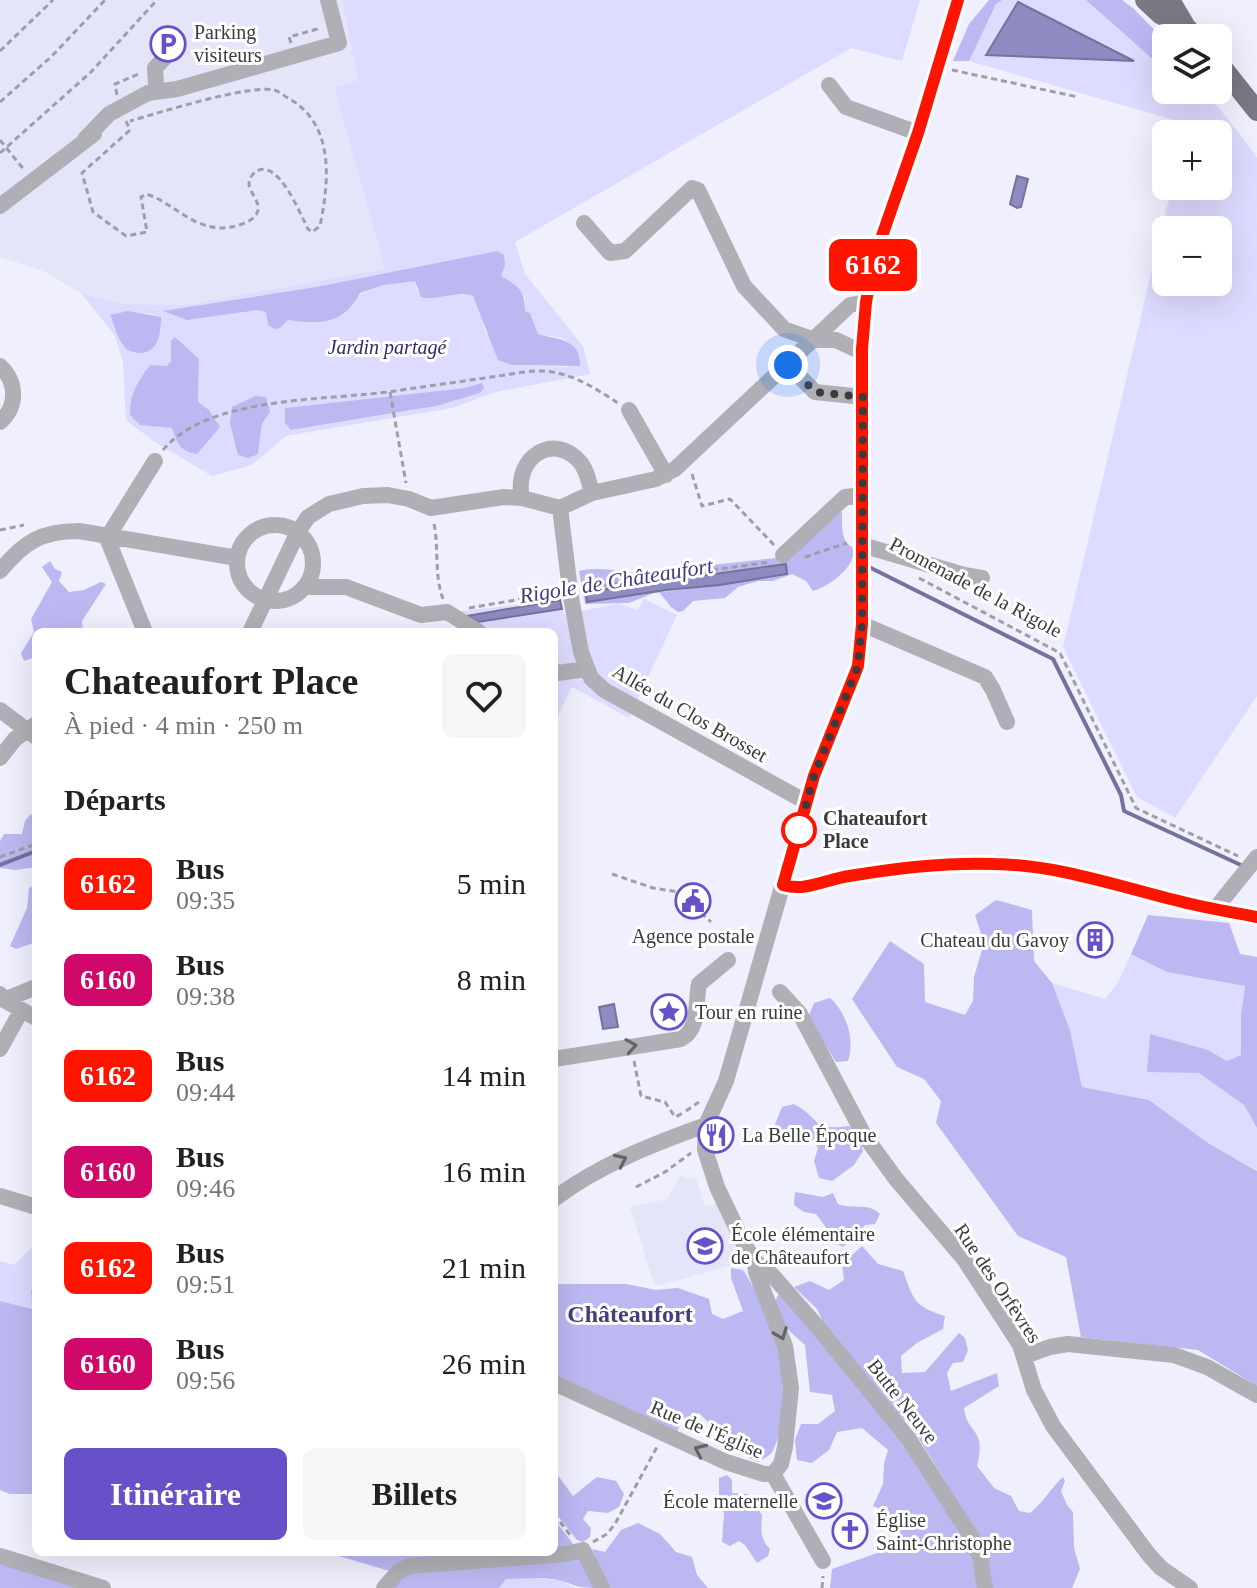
<!DOCTYPE html>
<html lang="fr">
<head>
<meta charset="utf-8">
<style>
	:root { --surface:#fff; --page:#f6f6f6; --text:#202124; --muted:#757577; --accent:#6850c9 }
	body { margin:0; font-family:Georgia,serif; background:var(--page); color:var(--text); height:100vh; display:flex; flex-direction:column; font-size:30px; white-space:nowrap }
	* { box-sizing:border-box; margin:0 }
	p { font-size:26px; color:var(--muted) }
	.icon { flex:none; width:44px; height:44px; fill:none; stroke:currentColor; stroke-width:2; stroke-linecap:round; stroke-linejoin:round }
	.map { position:relative; flex:1; overflow:hidden }
	.drawer { position:absolute; left:32px; top:628px; width:526px; height:928px; display:flex; flex-direction:column; background:var(--surface); border-radius:12px; box-shadow:0 8px 32px #0002 }
	.drawer>* { flex:none }
	.badge { padding:0 16px; border-radius:12px; font-size:28px; line-height:52px }
	.controls { position:absolute; left:1152px; top:24px; display:grid; gap:16px }
	.controls a { display:grid; place-items:center; width:80px; height:80px; border-radius:12px; background:var(--surface); box-shadow:0 8px 32px #0002; font-size:40px }
	.you { position:absolute; width:40px; height:40px; margin:-20px; border:6px solid #fff; border-radius:50%; background:#1a73e8; box-shadow:0 0 0 12px #1a73e833 }
	.map>.badge { position:absolute; translate:-50% -50%; box-shadow:0 0 0 4px #fff }
	h2 { padding:0 32px; font-size:30px; line-height:72px }
	.round { display:grid; place-items:center; flex:none; width:84px; height:84px; border-radius:12px; background:var(--page) }
	.summary { display:flex; align-items:center; justify-content:space-between; height:136px; padding:0 32px }
	h1 { font-size:38px; font-weight:700; line-height:60px }
	.primary-button { display:flex; gap:16px; margin-top:auto; padding:16px 32px }
	.primary-button a { flex:1; height:92px; border-radius:12px; background:var(--accent); color:#fff; font-size:32px; font-weight:700; line-height:92px; text-align:center }
	.primary-button a+a { background:var(--page); color:var(--text) }
	ul { padding:0; list-style:none }
	li { display:flex; align-items:center; gap:24px; height:96px; padding:0 32px }
	li div { flex:1 }
	li b { display:block; font-size:30px }
	li em { font-style:normal }
	li .badge { min-width:88px; font-weight:700; text-align:center }
	.map>svg:first-child { display:block }
</style>
</head>
<body>
<div class="map">
<svg width="1257" height="1588" viewBox="0 0 1257 1588">
	<rect width="100%" height="100%" fill="#f0effd"/>
	<!-- built -->
	<path fill="#e5e5fa" d="M0,0H342L358,80L334,87L385,269L186,305L124,304L82,294L46,272L0,257Z
		M680,1175L689,1179L696,1177L705,1207L719,1203L743,1262L661,1285L654,1284L630,1207L667,1199Z"/>
	<!-- green -->
	<path fill="#dddbff" fill-rule="evenodd" d="M342,0H920L902,61L851,48L515,242L525,274L583,346L590,374L496,392L452,408L286,436L252,465L212,476L155,442L126,420L123,362L115,336L82,294L124,304L186,305L385,269L334,87L358,80ZM497,251L501,276L525,297V311L530,313L538,334L563,338L575,347L568,367L512,365L485,331L480,311L473,296L417,291L415,281C376,280 347,302 316,323L287,320L280,328L268,324L266,311L257,310L165,311L316,287ZM149,313L160,317L161,332L123,346L110,315ZM171,341L199,359L198,403L209,410L172,428L156,427L149,366H167L171,361ZM465,388L420,409L292,430L285,422L286,408ZM255,396L270,412L262,424L259,449L247,401Z
		M1002,0H1086L1166,71V90C1177,90 1194,90 1204,94C1213,98 1251,148 1257,158V696L1175,818L1137,797L1063,647L1167,206L1174,186H1218V134H1193L1195,126L969,61L996,4ZM1166,230H1218V282H1166Z
		M548,597H561L564,614L619,604L638,610L644,599L677,615L629,718L572,687L554,724V632H467L461,611L526,604ZM559,600L561,609L478,622L473,614Z
		M1131,954L1167,972L1245,986L1241,1015V1055L1227,1061L1208,1050L1147,1071L1199,1073L1244,1105L1257,1128V1170L1208,1143L1149,1100L1082,1087L1070,1030L1052,983L1105,999L1119,981Z
		M36,1243V1290H31L32,1309L0,1301V1261L14,1265Z
		M536,1578L558,1580L576,1588H499L506,1579Z"/>
	<!-- forest -->
	<path fill="#bcb8f2" fill-rule="evenodd" d="M989,0H1002L996,4L969,61H953L969,24Z
		M1086,0H1122L1133,8L1166,42V71Z
		M497,251L504,255L505,265L501,276C518,286 525,290 525,311L530,313L538,334C558,340 581,338 580,366L512,365L498,360L473,296C455,290 438,301 421,297L415,281L384,285L360,293C344,324 320,325 288,320L280,328L274,329L268,325L266,312L257,310L187,320L163,311L316,287Z
		M128,311L161,317C161,332 159,352 141,353C134,353 127,351 123,345C117,337 114,324 110,315Z
		M175,337L199,359L198,402L209,410L220,427L197,454C179,451 178,444 172,428L140,425L130,415C129,395 138,381 150,365L167,366L171,361V341Z
		M482,383L484,388L480,393L436,406L291,430L285,423V408L465,388Z
		M255,396L266,397L270,412L262,424L258,454L249,458L238,455L230,423L232,407Z
		M837,512H842C842,522 841,535 847,543C848,545 851,546 852,547C860,565 827,588 813,591L806,581L792,574L773,581H758L738,587L725,598L693,601L683,611L678,612L671,607L660,593H654L629,603L585,604L579,571C601,566 618,572 640,573L793,556ZM773,565L787,573L720,585L587,601L586,592Z
		M50,561L55,569L62,572L59,581L69,592L84,590L101,582L106,584L82,621L83,632H36V673L35,660L32,658L24,661L21,653L34,632L31,619L52,582L42,567Z
		M31,814L36,816V867L16,870L0,868V841L4,834H22L25,821Z
		M36,884V942L16,949L10,946L27,908L29,888Z
		M996,900L1032,910L1034,961L1052,983L1070,1030L1082,1087L1149,1100L1208,1143L1257,1171V1386L1198,1350L1081,1337L1066,1257L1018,1236L936,1123L941,1101L924,1079L897,1067L852,999L890,941L924,964L925,1002L965,1015L973,1001L974,977L984,943L975,915Z
		M1148,915L1229,923L1240,954L1257,957V1128L1244,1105L1199,1073L1147,1072L1150,1034L1208,1050L1227,1061L1241,1055V1015L1245,986L1167,972L1131,954Z
		M830,998C847,1013 855,1040 848,1061L836,1062L808,1018L814,1003Z
		M794,1104C823,1120 810,1131 849,1126L858,1133L863,1151L854,1165L832,1181L819,1178L814,1161L818,1148L814,1141L785,1139L775,1124L782,1107Z
		M795,1192L823,1197L833,1193L838,1204C852,1210 869,1202 880,1214L875,1224L865,1225L843,1247L831,1241L825,1226L816,1214L804,1212L794,1205Z
		M862,1246L878,1264L903,1271C914,1301 914,1306 945,1316L943,1329L917,1343L901,1356L902,1373L925,1372L959,1333L965,1338L968,1350L963,1362L953,1363L947,1373L951,1391L997,1373L999,1386L964,1408C967,1436 987,1426 977,1466L994,1488L1011,1496L1019,1511L1030,1513C1043,1503 1050,1489 1063,1477L1065,1481L1061,1491L1067,1505L1073,1512L1074,1548L1080,1569L1072,1588H990L945,1481L909,1423L896,1415L825,1326L817,1309L794,1287L810,1281L829,1290L844,1280L842,1264Z
		M731,1268L743,1270C758,1293 772,1322 779,1349C785,1371 785,1432 772,1452C769,1457 762,1459 757,1462L749,1458L745,1439L716,1430L699,1413L683,1419L677,1432L554,1376V1284H626L656,1290L678,1288L709,1299L712,1314L723,1319L743,1311L731,1278Z
		M31,1290H36V1494H10L0,1490V1301L32,1309Z
		M779,1294C841,1365 905,1437 952,1520C963,1540 979,1564 979,1588H830L832,1569L883,1551L898,1542V1524L885,1511L873,1506L883,1484L884,1464L888,1450L862,1428L837,1432L829,1450L812,1463L797,1460L795,1440L801,1424H818L835,1411L832,1395L810,1392L805,1345L786,1328L775,1301Z
		M554,1470L573,1496L597,1477L616,1481L624,1494L619,1507L608,1513L588,1511L583,1519L591,1528L590,1537L583,1542L577,1540L554,1511Z
		M727,1475L732,1480V1493L748,1494L762,1515C761,1529 760,1540 770,1549L768,1556L757,1563L745,1545L739,1541L730,1546L722,1542L724,1513L719,1504V1478Z
		M554,1519L577,1549L554,1551Z
		M638,1523L660,1534L676,1552L692,1557L697,1575L708,1588H607L592,1549L605,1552L621,1530Z
		M325,1552H542L393,1572Z
		M579,1554L596,1588C576,1588 576,1585 558,1580C542,1576 523,1579 506,1579L499,1588H394L409,1570Z
		M0,1563L86,1588H0Z"/>
	<!-- water -->
	<path fill="#8e8ac2" stroke="#75729b" stroke-width="2" d="M1018,2L1134,61L986,55Z
		M1017,176L1028,179L1021,207L1017,208L1010,204Z
		M786,564L787,574L720,585L666,590L587,602L586,592Z
		M560,600L562,609L478,622L467,616Z
		M614,1004L618,1027L603,1029L599,1007Z"/>
	<g fill="none" stroke-linecap="round" stroke-linejoin="round">
		<!-- stream -->
		<path stroke="#75729b" stroke-width="4" d="M869,567L1053,659L1121,795L1124,811L1243,866
			M0,865L36,851"/>
		<!-- path -->
		<path stroke="#9f9ea8" stroke-width="3" stroke-dasharray="6 4" stroke-linecap="butt" d="M291,43L289,37L317,29L319,25
			M0,51L53,0
			M952,70L1078,97
			M117,95L115,84L141,73
			M0,102L52,56L105,0
			M126,121L130,130L82,173L93,212L126,236L147,232L141,197L146,194C172,201 196,234 231,227C238,226 254,221 257,213C262,203 250,194 249,184C249,180 251,176 254,173C277,154 300,214 308,229L312,232L320,226C329,182 335,126 290,99C285,97 279,91 274,90C250,84 158,113 130,121
			M0,140L25,171
			M0,153L91,72L157,0
			M390,392L406,483
			M163,450C209,395 328,401 395,391C427,386 459,382 491,377C507,375 524,371 540,371C569,371 595,388 618,403
			M692,474L702,506L730,499L775,546
			M434,524C439,548 434,575 443,599
			M0,530L24,525
			M805,557L847,543
			M919,578L1060,653L1136,808L1238,856
			M583,588L770,562
			M469,608L556,593
			M0,857L36,844
			M612,874L653,888L679,892L711,922
			M634,1061L641,1096L665,1102L675,1117L685,1112
			M686,1111L699,1102
			M636,1187L665,1172L691,1153
			M554,1514L571,1536
			M593,1542L607,1534L615,1524L657,1447
			M822,1588L823,1576"/>
		<!-- minor -->
		<path stroke="#b0afb5" stroke-width="16" d="M958,0L918,133L874,259L866,302L862,349V624L858,666L814,776L726,1081L706,1125L705,1150L717,1187L745,1246L755,1261L773,1276L816,1325L908,1438L972,1538L980,1558L985,1588
			M156,85L155,68L174,48
			M829,85L846,107L918,133
			M85,139L109,114L148,93L177,89L339,43L328,0
			M0,206L94,134
			M584,223L610,253L625,251L692,188L698,190L744,286L784,329L814,340H836L855,349H862
			M788,365L815,392L863,397
			M0,366C17,382 18,406 0,422
			M629,410L666,475
			M522,498C513,456 555,432 580,462C587,470 589,483 592,493
			M560,508L570,590
			M237 563a38 38 0 1 1 76 0a38 38 0 1 1-76 0Z
			M862,545L964,575L982,578
			M783,555L845,497L863,495
			M0,571C24,542 41,531 79,531L237,558
			M305,587H346L421,615L447,612L479,632
			M570,592L581,652L591,678L604,690L644,712L806,802
			M862,624L985,677L993,690L1007,722
			M145,632L107,538L155,461
			M250,632L298,532L308,517L329,504L363,496L388,495L409,499L431,508L504,497L522,498L560,508L592,493L656,479L675,469L850,305L866,302
			M554,671L558,673L586,669
			M0,710L36,737
			M0,758L15,739L36,724
			M783,885C805,892 827,879 849,876C896,869 947,862 995,863C1062,865 1126,889 1191,904C1213,909 1235,913 1257,917
			M1215,909L1257,857
			M780,992L800,1014L864,1135L896,1179L964,1259L1020,1345L1034,1390L1053,1426L1149,1555L1161,1568L1190,1588
			M0,994L4,1000L36,1018
			M4,1000L36,987
			M0,1049L21,1011
			M554,1059L681,1039C700,1029 695,1003 699,984L728,960
			M0,1196L36,1207
			M554,1199C599,1165 653,1144 706,1125
			M755,1261L756,1272L785,1346L791,1388L785,1447L781,1464L773,1474
			M1025,1356L1050,1347L1068,1344L1174,1355L1207,1367L1257,1395
			M554,1383L726,1462L764,1474H773
			M773,1474L823,1561
			M0,1556L103,1588
			M384,1588L398,1572L409,1566L566,1554L583,1550L602,1588"/>
		<!-- major -->
		<path stroke="#797983" stroke-width="20" d="M1145,0L1160,14L1186,27
			M1170,0L1186,27L1196,38
			M1218,62L1257,111"/>
	</g>
	<!-- one-way arrows -->
	<defs><path id="oneway-chevron" d="M-2-3.5L2.5 0L-2 3.5" fill="none" stroke-width="1.6" stroke-linecap="round" stroke-linejoin="round" transform="scale(2)"/></defs>
	<g stroke="#636368">
		<use href="#oneway-chevron" transform="translate(631 1046) rotate(-9)"/>
		<use href="#oneway-chevron" transform="translate(621 1160) rotate(-25)"/>
		<use href="#oneway-chevron" transform="translate(781 1334) rotate(69)"/>
		<use href="#oneway-chevron" transform="translate(700 1450) rotate(-155)"/>
	</g>
	<g fill="none" stroke-linecap="round" stroke-linejoin="round">
		<defs>
			<path id="line" d="M958,0L918,133L874,259L866,302L862,349V624L858,666L814,776L783,885C805,892 827,879 849,876C896,868 946,862 995,864C1062,865 1126,889 1191,904C1213,909 1235,913 1257,917"/>
		</defs>
		<!-- line casing -->
		<use href="#line" stroke="#fff" stroke-width="18"/>
		<!-- line -->
		<use href="#line" stroke="#ff1400" stroke-width="12"/>
		<!-- walk -->
		<path stroke="#3a3a3f" stroke-width="8" stroke-dasharray="0 14.4" d="M788,365L815,392L863,397L862,624L858,666L814,776L799,830"/>
	</g>
	<!-- icons -->
	<defs>
		<symbol id="parking-ring" viewBox="-11 -11 22 22"><circle r="9.5" fill="#fff" stroke="#6850c9" stroke-width="1.5"/><path d="M-3.5-5.5H1a3.5 3.5 0 0 1 0 7H-1V5.5H-3.5ZM-1-3.4V-.6H.8a1.4 1.4 0 0 0 0-2.8Z" fill="#6850c9"/></symbol>
		<symbol id="civic-ring" viewBox="-11 -11 22 22"><circle r="9.5" fill="#fff" stroke="#6850c9" stroke-width="1.5"/><path d="M-.6-6.5H3V-4.5H.6V-3L4-1V1h2V6H-6V1h2V-1L-.6-3ZM-1.2 2.5V6h2.4V2.5Z" fill="#6850c9"/></symbol>
		<symbol id="building-ring" viewBox="-11 -11 22 22"><circle r="9.5" fill="#fff" stroke="#6850c9" stroke-width="1.5"/><path d="M-4-6H4V6H1V3H-1V6H-4ZM-2.5-4.3h1.7v1.8h-1.7ZM.8-4.3h1.7v1.8H.8ZM-2.5-1h1.7V.8h-1.7ZM.8-1h1.7V.8H.8Z" fill="#6850c9"/></symbol>
		<symbol id="sight-ring" viewBox="-11 -11 22 22"><circle r="9.5" fill="#fff" stroke="#6850c9" stroke-width="1.5"/><path d="M0-6L1.8-2.2L6-1.7L2.9 1.2L3.7 5.4L0 3.3L-3.7 5.4L-2.9 1.2L-6-1.7L-1.8-2.2Z" fill="#6850c9"/></symbol>
		<symbol id="restaurant-ring" viewBox="-11 -11 22 22"><circle r="9.5" fill="#fff" stroke="#6850c9" stroke-width="1.5"/><path d="M-5-6h1v4h1v-4h1v4h1v-4h1v5L-1.5 .5V6h-2V.5L-5-1ZM5-6V6H3V1.5H1.5Q1.5-4 5-6Z" fill="#6850c9"/></symbol>
		<symbol id="school-ring" viewBox="-11 -11 22 22"><circle r="9.5" fill="#fff" stroke="#6850c9" stroke-width="1.5"/><path d="M0-5L7-2L0 1L-7-2ZM-4 1L0 2.5L4 1V4Q0 6-4 4Z" fill="#6850c9"/></symbol>
		<symbol id="church-ring" viewBox="-11 -11 22 22"><circle r="9.5" fill="#fff" stroke="#6850c9" stroke-width="1.5"/><path d="M-1.2-6h2.4v3.5h3.3v2.4h-3.3V6h-2.4V-.1h-3.3v-2.4h3.3Z" fill="#6850c9"/></symbol>
	</defs>
	<g fill-rule="evenodd">
		<use href="#parking-ring" x="148" y="24" width="40" height="40"/>
		<use href="#civic-ring" x="673" y="881" width="40" height="40"/>
		<use href="#building-ring" x="1075" y="920" width="40" height="40"/>
		<use href="#sight-ring" x="649" y="992" width="40" height="40"/>
		<use href="#restaurant-ring" x="696" y="1115" width="40" height="40"/>
		<use href="#school-ring" x="685" y="1226" width="40" height="40"/>
		<use href="#school-ring" x="804" y="1481" width="40" height="40"/>
		<use href="#church-ring" x="830" y="1511" width="40" height="40"/>
	</g>
	<!-- markers -->
	<circle fill="#fff" stroke="#ff1400" stroke-width="4" cx="799" cy="830" r="16"/>
	<g text-anchor="middle" stroke-width="6" stroke-linejoin="round" paint-order="stroke">
		<!-- poi labels -->
		<g font-size="20" fill="#3a3a3f" stroke="#fff" text-anchor="start">
			<text x="194" y="39">Parking<tspan x="194" dy="23">visiteurs</tspan></text>
			<text x="693" y="943" text-anchor="middle">Agence postale</text>
			<text x="1069" y="947" text-anchor="end">Chateau du Gavoy</text>
			<text x="695" y="1019">Tour en ruine</text>
			<text x="742" y="1142">La Belle Époque</text>
			<text x="731" y="1241">École élémentaire<tspan x="731" dy="23">de Châteaufort</tspan></text>
			<text x="798" y="1508" text-anchor="end">École maternelle</text>
			<text x="876" y="1527">Église<tspan x="876" dy="23">Saint-Christophe</tspan></text>
		</g>
		<!-- park labels -->
		<g font-size="20" font-style="italic" fill="#35286b" stroke="#fff">
			<text x="387" y="354">Jardin partagé</text>
		</g>
		<!-- street labels -->
		<g font-size="20" fill="#3a3a3f" stroke="#fff">
			<text transform="translate(976 587) rotate(28)" y="7">Promenade de la Rigole</text>
			<text transform="translate(690 713) rotate(30)" y="7">Allée du Clos Brosset</text>
			<text transform="translate(998 1283) rotate(56)" y="7">Rue des Orfèvres</text>
			<text transform="translate(903 1401) rotate(52)" y="7">Butte Neuve</text>
			<text transform="translate(707 1429) rotate(23)" y="7">Rue de l'Église</text>
		</g>
		<!-- stop labels -->
		<g font-size="20" font-weight="bold" fill="#3a3a3f" stroke="#fff" text-anchor="start">
			<text x="823" y="825">Chateaufort<tspan x="823" dy="23">Place</tspan></text>
		</g>
		<!-- water labels -->
		<g font-size="22" font-style="italic" fill="#453a7f" stroke="#fff">
			<text transform="translate(616 580) rotate(-9)" y="8">Rigole de Châteaufort</text>
		</g>
		<!-- quarter labels -->
		<g font-size="24" font-weight="bold" fill="#463d7a" stroke="#fff">
			<text x="630" y="1322">Châteaufort</text>
		</g>
	</g>
</svg>
<div class="controls">
<a><svg class="icon" aria-label="layers" viewBox="0 0 24 24"><path d="M12 4l9 5-9 5-9-5zM3 14l9 5 9-5"/></svg></a>
<a>+</a>
<a>−</a>
</div>
<div class="you" style="left:788px;top:365px"></div>
<b class="badge" style="left:873px;top:265px;background:#ff1400;color:#fff">6162</b>
<section class="drawer">
<div class="summary"><div><h1>Chateaufort Place</h1><p>À pied · 4 min · 250 m</p></div><a class="round"><svg class="icon" aria-label="heart" viewBox="0 0 24 24"><path d="M12 20l-8-8c-3-5 5-10 8-4 3-6 11-1 8 4z"/></svg></a></div>
<h2>Départs</h2>
<ul>
<li><span class="badge" style="background:#ff1400;color:#fff">6162</span><div><b>Bus</b><p>09:35</p></div><em>5 min</em></li>
<li><span class="badge" style="background:#cf086a;color:#fff">6160</span><div><b>Bus</b><p>09:38</p></div><em>8 min</em></li>
<li><span class="badge" style="background:#ff1400;color:#fff">6162</span><div><b>Bus</b><p>09:44</p></div><em>14 min</em></li>
<li><span class="badge" style="background:#cf086a;color:#fff">6160</span><div><b>Bus</b><p>09:46</p></div><em>16 min</em></li>
<li><span class="badge" style="background:#ff1400;color:#fff">6162</span><div><b>Bus</b><p>09:51</p></div><em>21 min</em></li>
<li><span class="badge" style="background:#cf086a;color:#fff">6160</span><div><b>Bus</b><p>09:56</p></div><em>26 min</em></li>
</ul>
<div class="primary-button"><a>Itinéraire</a><a>Billets</a></div>
</section>
</div>
</body>
</html>
